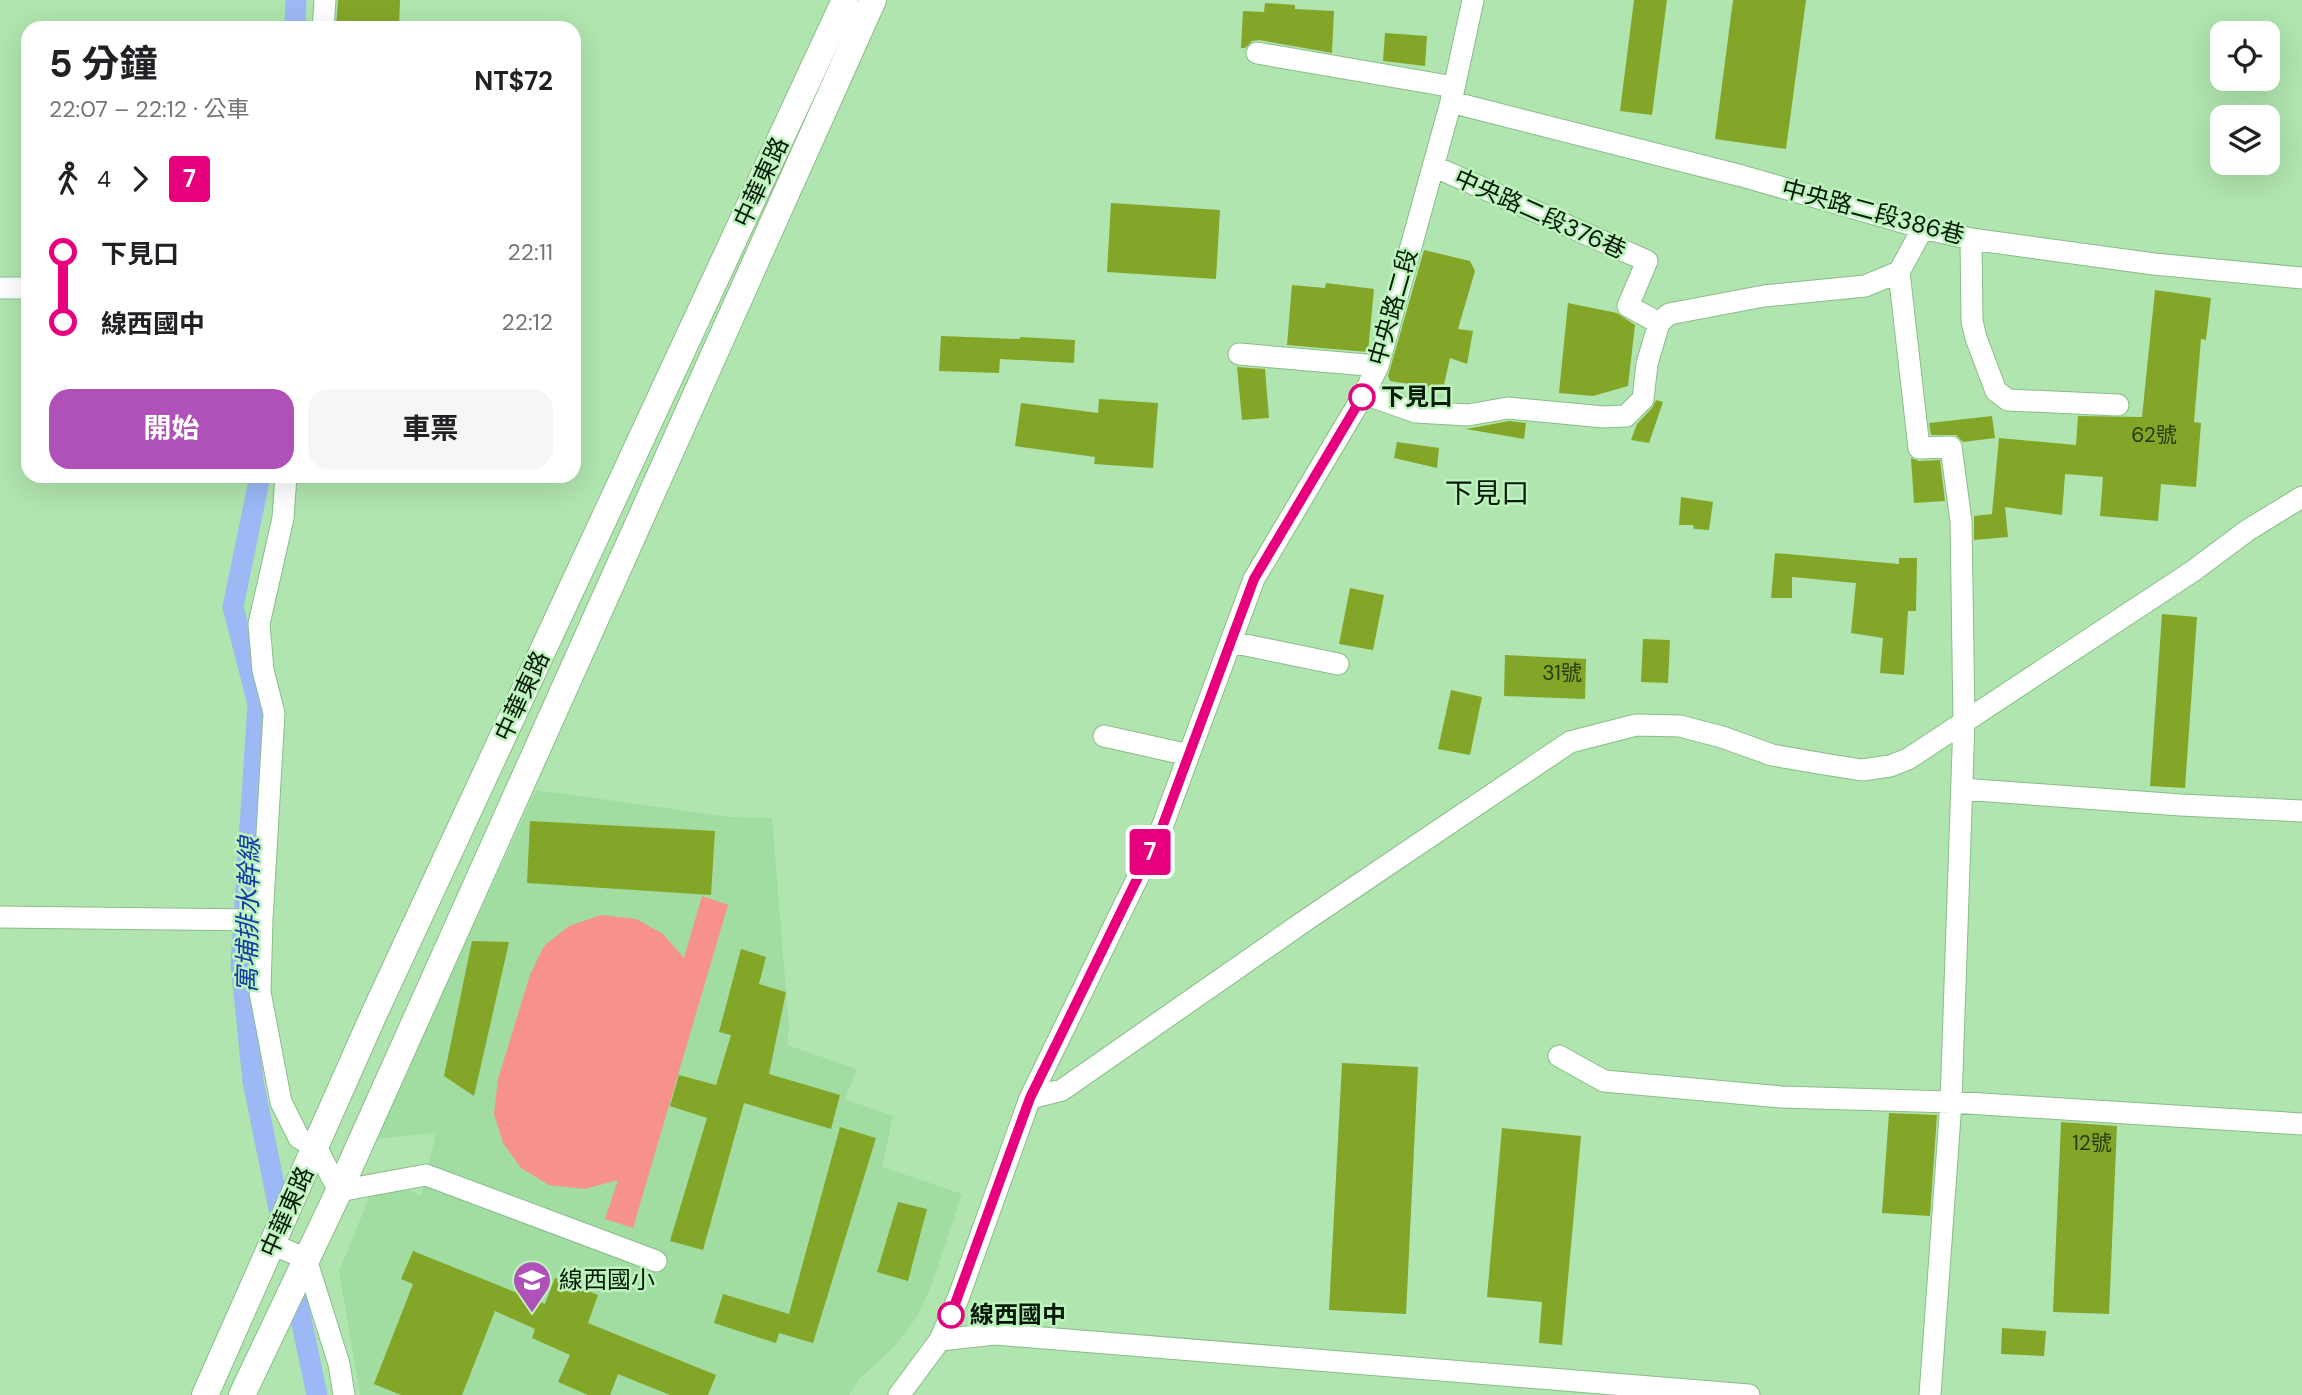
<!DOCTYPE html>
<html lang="zh-TW">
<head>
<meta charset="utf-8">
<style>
	:root { --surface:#fff; --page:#f6f6f6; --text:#202124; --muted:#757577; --accent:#b050b9 }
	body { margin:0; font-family:"DM Sans","Noto Sans TC",sans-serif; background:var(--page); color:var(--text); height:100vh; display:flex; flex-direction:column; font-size:26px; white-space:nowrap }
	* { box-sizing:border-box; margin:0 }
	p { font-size:23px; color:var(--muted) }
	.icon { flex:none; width:38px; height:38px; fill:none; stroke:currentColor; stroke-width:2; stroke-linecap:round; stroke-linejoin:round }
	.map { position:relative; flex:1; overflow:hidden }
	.side { position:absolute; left:21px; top:21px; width:560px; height:462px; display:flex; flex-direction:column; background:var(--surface); border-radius:21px; box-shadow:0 7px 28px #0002 }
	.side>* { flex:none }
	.badge { padding:0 14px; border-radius:5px; font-size:24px; line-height:46px }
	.controls { position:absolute; left:2210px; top:21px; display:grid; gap:14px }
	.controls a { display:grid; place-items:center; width:70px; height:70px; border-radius:14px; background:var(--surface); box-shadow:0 7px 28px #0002; font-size:35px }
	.map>.badge { position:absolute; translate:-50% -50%; box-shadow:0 0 0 4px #fff }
	.legs { display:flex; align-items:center; gap:10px; height:77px; padding:0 28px; font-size:23px }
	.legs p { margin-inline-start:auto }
	.head { display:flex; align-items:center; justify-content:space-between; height:119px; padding:0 28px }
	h1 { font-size:38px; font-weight:700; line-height:52px }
	.primary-button { display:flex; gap:14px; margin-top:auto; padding:14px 28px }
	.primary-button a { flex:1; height:80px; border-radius:21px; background:var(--accent); color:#fff; font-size:28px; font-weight:700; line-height:80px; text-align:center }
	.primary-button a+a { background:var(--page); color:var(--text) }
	ul { padding:0 28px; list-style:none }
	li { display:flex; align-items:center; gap:24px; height:70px; font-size:26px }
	li i { display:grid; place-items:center; width:10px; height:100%; margin:0 9px; background:currentColor }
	li i::after { content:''; width:18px; height:18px; margin:-9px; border:5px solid; border-radius:50%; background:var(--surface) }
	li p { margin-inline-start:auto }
	li:first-child i { background:linear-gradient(#0000 50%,currentColor 0) }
	li:last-child i { background:linear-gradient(currentColor 50%,#0000 0) }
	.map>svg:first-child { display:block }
</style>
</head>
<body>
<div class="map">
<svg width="2302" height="1395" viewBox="0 0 2302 1395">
	<rect width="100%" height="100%" fill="#b0e5af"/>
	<!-- built -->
	<path fill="#a1dca0" d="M536,790L730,817L772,818L789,1028L787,1045L857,1069L845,1099L893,1116L882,1167L962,1194L932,1284L918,1315L894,1347L859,1379L849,1395H360L339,1271L372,1191L383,1177L421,1196L436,1133L375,1139Z"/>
	<!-- park -->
	<path fill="#f7928b" d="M702,896L728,905L633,1228L605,1219L618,1180L585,1189L549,1185L521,1168L503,1143L494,1114L498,1079L530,975L544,946L569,926L601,915L636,919L663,934L684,958Z"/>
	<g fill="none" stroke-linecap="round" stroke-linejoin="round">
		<!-- canal -->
		<path stroke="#9cb9f5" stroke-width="21" d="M295,28L296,0
			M260,476L233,607L258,704L241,964L253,1081L283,1229
			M293,1281L317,1395"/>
	</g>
	<!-- building -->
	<path fill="#83a629" d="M338,0H400L399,28H336Z
		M1634,0H1667L1652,115L1620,111Z
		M1733,0H1806L1786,149L1715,139Z
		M1265,3L1295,5V9L1334,11L1332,53L1259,40L1252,41L1245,48H1241L1243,11L1264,12Z
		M1385,33L1427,36L1425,66L1383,61Z
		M1111,203L1220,210L1216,279L1107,272Z
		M1424,250L1470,261L1475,271L1458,329L1473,331L1467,364L1450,358L1443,389L1425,386L1422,399L1407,395L1410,384L1390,381L1388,376Z
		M1326,283L1374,289L1368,352L1287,345L1292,285L1325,288Z
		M2155,290L2211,298L2206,340L2201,339L2194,422L2201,423L2196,487L2161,484L2158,521L2100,516L2103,477L2065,474L2062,515L2005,507L2008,537L1974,540V516L1992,514L1999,438L2076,445L2078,416L2142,417Z
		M1568,303L1617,313L1635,325L1628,386L1593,396L1559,393Z
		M941,336L1020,339V337L1075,340L1074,363L1000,359L999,373L939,371Z
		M1237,367L1265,369L1269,418L1242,420Z
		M1099,399L1158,403L1153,468L1094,464L1095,457L1015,446L1021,403L1098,413Z
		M1656,400L1663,402L1649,443L1631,440L1637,424L1652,408Z
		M1992,416L1995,438L1963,442L1956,435H1931L1929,423Z
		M1509,421L1526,423L1524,439L1466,429Z
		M1397,442L1439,448L1437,468L1394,458Z
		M1911,458L1919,461L1940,460L1945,501L1914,503Z
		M1681,497L1713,502L1709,530L1694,529L1693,525H1679Z
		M1775,553L1899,564V558H1917L1916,611H1908L1904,675L1880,673L1883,638L1851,633L1856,583L1792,577V598H1771Z
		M1350,588L1384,595L1373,650L1339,644Z
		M2162,614L2197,617L2185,788L2150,786Z
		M1643,639L1670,640L1668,683L1641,682Z
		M1505,655L1586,659L1585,699L1504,696Z
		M1451,690L1482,697L1470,755L1438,749Z
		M530,821L715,831L711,895L527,883Z
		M472,941L509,942L474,1096L444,1076Z
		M741,949L766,957L759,984L786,992L769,1074L840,1095L831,1129L744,1103L703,1250L670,1241L707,1118L670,1106L679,1075L716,1085L731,1035L719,1032Z
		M1342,1063L1418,1067L1406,1314L1329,1310Z
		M1889,1113L1937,1115L1930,1216L1882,1213Z
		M2061,1122L2117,1126L2109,1314L2053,1312Z
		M840,1127L876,1138L813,1343L779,1333L776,1343L714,1323L723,1294L789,1314Z
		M1502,1128L1581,1136L1562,1345L1539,1343L1542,1302L1487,1297Z
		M898,1202L927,1209L908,1281L877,1272Z
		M413,1251L545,1304L555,1278L598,1295L588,1323L716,1375L708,1395H670L618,1374L610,1395H588L558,1382L570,1355L532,1338L535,1329L495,1311L462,1395H401L374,1384L413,1284L401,1279Z
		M2002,1328L2046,1331L2044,1356L2001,1354Z"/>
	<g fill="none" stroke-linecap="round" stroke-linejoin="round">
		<defs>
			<path id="minor" d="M323,28L325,0
				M1257,53L1454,87
				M1451,102L1742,176L1923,228L1971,239L2154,264L2302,278
				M1433,166L1647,261L1628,306L1659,323
				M1971,239L1972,321L1976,338L1996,391L2008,400L2118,405
				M1899,272L1919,448L1951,447L1961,521L1964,721L1951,1102L1930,1395
				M0,288H28
				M1239,354L1378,366
				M1364,394L1416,412L1468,415L1508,408L1604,417L1626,416L1643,399L1647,364L1659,323L1669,314L1764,296L1865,286L1899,272L1923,228
				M286,476L283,518L259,624L263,670L274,713L262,920L260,992L281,1102L299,1138L316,1147L339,1191L426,1175L656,1261
				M1231,642L1338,664
				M1104,736L1189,755
				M1962,789L2181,805L2302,811
				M0,917L262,920
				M1559,1056L1604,1081L1781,1097L1951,1102L2302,1124
				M1030,1098L1062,1090L1309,918L1570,742L1636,725L1680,726L1722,737L1772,755L1830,765L1862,770L1890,766L1908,759L2193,571L2248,530L2302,497
				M272,1244L306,1259L339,1364L344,1395
				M940,1340L995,1334L1749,1395
				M899,1395L940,1340L959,1296L1030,1098L1161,830L1254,579L1364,394L1378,366L1451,102L1473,0"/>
			<path id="major" d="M205,1395L374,1014L845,0
				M242,1395L339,1191L873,0"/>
		</defs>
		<!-- minor casing -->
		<use href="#minor" stroke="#89bd89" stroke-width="23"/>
		<!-- major casing -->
		<use href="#major" stroke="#89bd89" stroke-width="28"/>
		<!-- minor -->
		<use href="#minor" stroke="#fff" stroke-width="21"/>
		<!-- major -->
		<use href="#major" stroke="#fff" stroke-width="26"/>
	</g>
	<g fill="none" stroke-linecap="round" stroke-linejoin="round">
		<defs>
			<path id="line-1" d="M951,1315L1030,1098L1161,830L1254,579L1362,397"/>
		</defs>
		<!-- line-1 casing -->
		<use href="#line-1" stroke="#fff" stroke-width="16"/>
		<!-- line-1 -->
		<use href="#line-1" stroke="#e6007e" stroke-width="10"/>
	</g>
	<!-- icons -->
	<defs>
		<symbol id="school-pin" viewBox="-11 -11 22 30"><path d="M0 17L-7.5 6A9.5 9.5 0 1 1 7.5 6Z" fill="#b050b9" stroke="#bdf3bc"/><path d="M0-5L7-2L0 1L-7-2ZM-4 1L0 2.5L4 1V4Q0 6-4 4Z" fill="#fff"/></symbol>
	</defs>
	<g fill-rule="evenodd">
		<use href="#school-pin" x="510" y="1258" width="44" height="60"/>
	</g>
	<!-- markers -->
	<g fill="#fff" stroke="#e6007e" stroke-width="3.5">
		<circle cx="1362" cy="397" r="12"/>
		<circle cx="951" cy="1315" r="12"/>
	</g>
	<g text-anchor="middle" stroke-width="5" stroke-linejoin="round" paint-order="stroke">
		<!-- number labels -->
		<g font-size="21" fill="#253c0f">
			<text x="2154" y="442">62號</text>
			<text x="1562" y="680">31號</text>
			<text x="2092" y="1150">12號</text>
		</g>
		<!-- street labels -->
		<g font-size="24" fill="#061906" stroke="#bdf3bc">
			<text transform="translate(761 182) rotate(-65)" y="8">中華東路</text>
			<text transform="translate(1873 212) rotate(15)" y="8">中央路二段386巷</text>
			<text transform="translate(1540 214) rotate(24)" y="8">中央路二段376巷</text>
			<text transform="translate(1393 307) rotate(-74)" y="8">中央路二段</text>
			<text transform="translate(522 696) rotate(-65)" y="8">中華東路</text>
			<text transform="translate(287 1212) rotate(-66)" y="8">中華東路</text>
		</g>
		<!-- stop labels -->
		<g font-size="24" font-weight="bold" fill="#061906" stroke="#bdf3bc" text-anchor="start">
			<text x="1381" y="405">下見口</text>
			<text x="970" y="1323">線西國中</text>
		</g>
		<!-- poi labels -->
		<g font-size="24" fill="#061906" stroke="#bdf3bc" text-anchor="start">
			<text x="559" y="1288">線西國小</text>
		</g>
		<!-- water labels -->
		<g font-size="26" font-style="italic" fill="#133baa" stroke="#bdf3bc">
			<text transform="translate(248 915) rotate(-89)" y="9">寓埔排水幹線</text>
		</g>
		<!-- quarter labels -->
		<g font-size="28" fill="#061906" stroke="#bdf3bc">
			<text x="1487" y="503">下見口</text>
		</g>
	</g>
</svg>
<div class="controls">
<a><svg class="icon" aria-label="locate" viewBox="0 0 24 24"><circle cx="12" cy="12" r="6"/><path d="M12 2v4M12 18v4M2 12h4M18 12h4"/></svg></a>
<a><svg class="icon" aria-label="layers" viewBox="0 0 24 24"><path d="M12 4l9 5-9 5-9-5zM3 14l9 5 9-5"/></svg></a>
</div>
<b class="badge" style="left:1150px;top:852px;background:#e6007e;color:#fff">7</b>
<section class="side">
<div class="head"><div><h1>5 分鐘</h1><p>22:07 – 22:12 · 公車</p></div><b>NT$72</b></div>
<div class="legs"><svg class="icon" aria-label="walk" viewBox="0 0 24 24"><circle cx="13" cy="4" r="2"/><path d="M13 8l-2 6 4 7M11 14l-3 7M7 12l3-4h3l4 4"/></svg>4<svg class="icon" aria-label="forward" viewBox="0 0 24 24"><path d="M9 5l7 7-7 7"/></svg><b class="badge" style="background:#e6007e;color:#fff">7</b></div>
<ul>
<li><i style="color:#e6007e"></i><b>下見口</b><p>22:11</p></li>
<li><i style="color:#e6007e"></i><b>線西國中</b><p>22:12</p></li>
</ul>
<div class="primary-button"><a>開始</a><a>車票</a></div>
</section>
</div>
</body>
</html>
